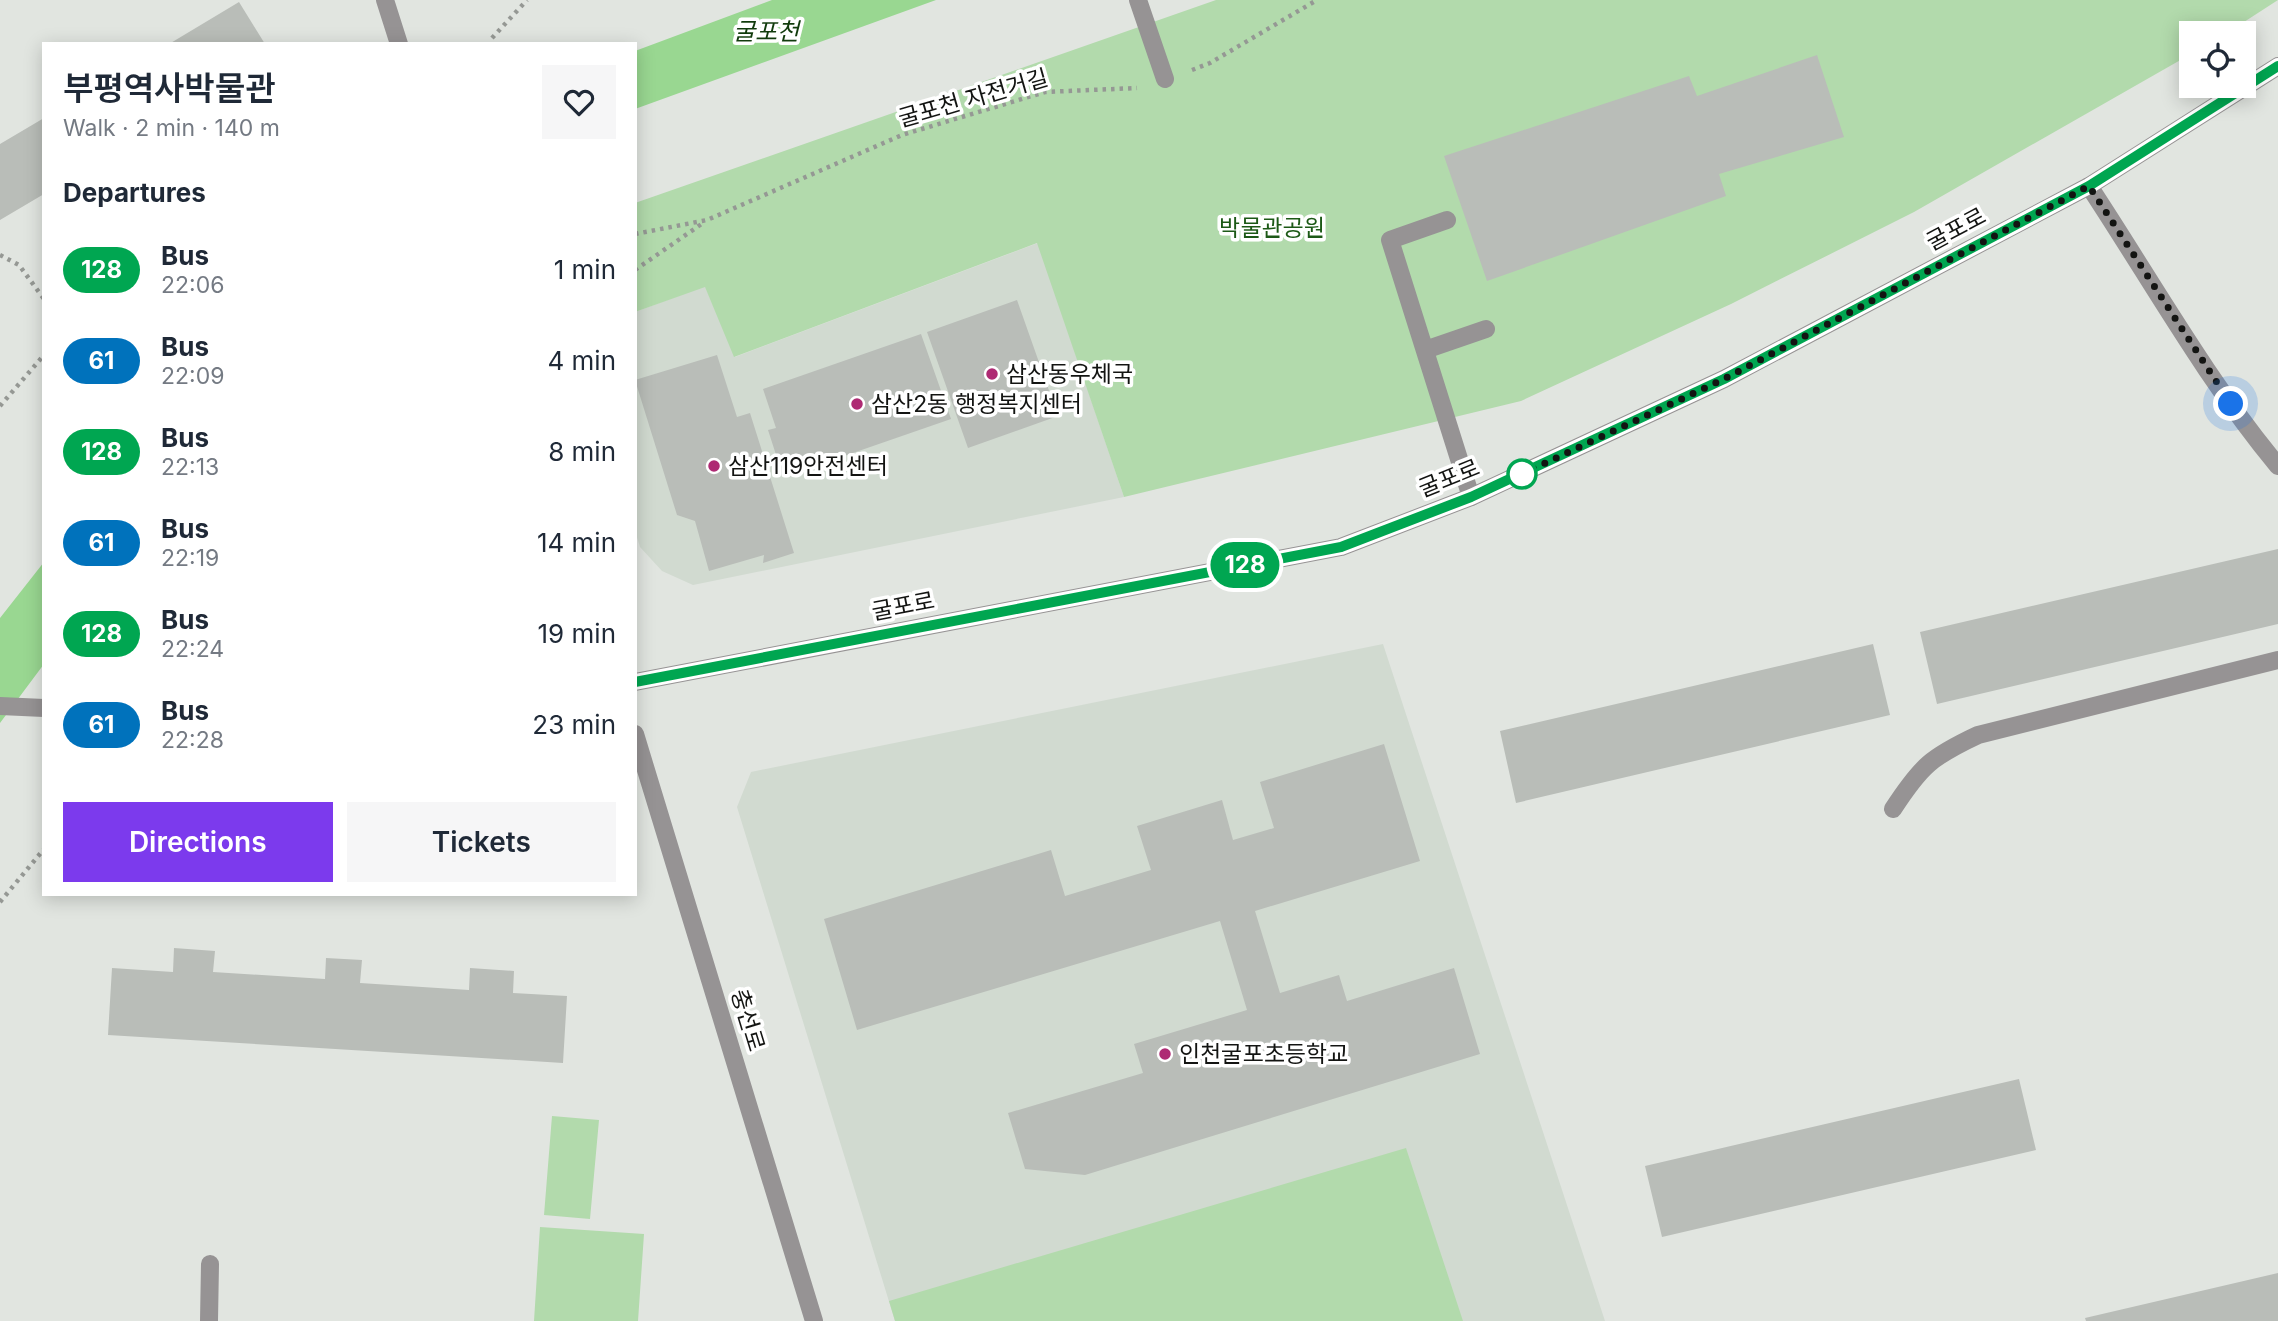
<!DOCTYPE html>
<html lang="en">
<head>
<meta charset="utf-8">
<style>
	:root { --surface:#fff; --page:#f6f6f7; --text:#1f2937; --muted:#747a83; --accent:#7c3aed }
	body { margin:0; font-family:Inter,"Noto Sans KR",sans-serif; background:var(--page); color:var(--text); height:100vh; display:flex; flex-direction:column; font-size:26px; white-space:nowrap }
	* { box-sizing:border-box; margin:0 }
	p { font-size:23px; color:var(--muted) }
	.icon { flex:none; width:38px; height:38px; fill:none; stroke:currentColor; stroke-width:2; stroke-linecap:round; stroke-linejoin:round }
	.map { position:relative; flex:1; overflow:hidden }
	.sheet { position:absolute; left:42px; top:42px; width:595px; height:854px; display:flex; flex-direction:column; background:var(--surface); border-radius:0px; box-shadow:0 4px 18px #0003 }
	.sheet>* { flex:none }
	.badge { padding:0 14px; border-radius:23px; font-size:24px; line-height:46px }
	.tools { position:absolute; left:2179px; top:21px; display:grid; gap:14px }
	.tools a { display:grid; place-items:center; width:77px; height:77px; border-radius:0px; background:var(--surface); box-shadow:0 4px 18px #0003; font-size:35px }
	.you { position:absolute; width:35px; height:35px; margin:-18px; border:5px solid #fff; border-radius:50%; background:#1a73e8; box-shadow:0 0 0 10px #1a73e833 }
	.map>.badge { position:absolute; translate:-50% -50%; box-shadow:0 0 0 4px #fff }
	h2 { padding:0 21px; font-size:26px; line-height:63px }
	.round { display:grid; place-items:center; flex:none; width:74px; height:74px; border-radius:0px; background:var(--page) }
	.overview { display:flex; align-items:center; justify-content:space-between; height:119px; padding:0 21px }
	h1 { font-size:33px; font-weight:600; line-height:52px }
	.primary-button { display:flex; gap:14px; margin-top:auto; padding:14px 21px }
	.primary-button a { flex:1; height:80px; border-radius:0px; background:var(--accent); color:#fff; font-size:28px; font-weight:600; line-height:80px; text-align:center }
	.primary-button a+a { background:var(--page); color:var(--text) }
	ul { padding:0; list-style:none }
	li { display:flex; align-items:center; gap:21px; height:91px; padding:0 21px }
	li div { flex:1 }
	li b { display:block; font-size:26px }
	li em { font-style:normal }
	li .badge { min-width:77px; font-weight:700; text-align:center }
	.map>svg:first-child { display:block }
</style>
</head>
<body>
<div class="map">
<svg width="2278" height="1321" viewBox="0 0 2278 1321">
	<rect width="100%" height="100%" fill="#e1e5e0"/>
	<!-- built -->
	<path fill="#d1dad0" d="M1038,243L1124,497L693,585L662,571L640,547L635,531V312L705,286L735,357Z
		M1383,644L1605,1321H895L737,807L751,772Z"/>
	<!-- green -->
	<path fill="#b2daac" d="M1216,0H2278L2227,33H2191V54L1914,212L1731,304L1521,401L1124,497L1037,243L734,357L705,287L635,312V203Z
		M552,1116L599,1120L590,1219L544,1215Z
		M1406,1148L1463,1321H895L889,1301Z
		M540,1227L644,1234L638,1321H534Z"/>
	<!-- water -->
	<path fill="#99d791" d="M772,0H936L635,109V51Z
		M44,562V664L0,723V618Z"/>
	<!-- building -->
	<path fill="#b9bdb8" d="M239,2L265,44H169Z
		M1817,55L1844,137L1719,174L1726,196L1487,281L1444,156L1689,76L1697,96Z
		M44,118V194L0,220V144Z
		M1017,300L1058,416L968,448L927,332Z
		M921,334L951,419L798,472L794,459L779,464L768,430L776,428L763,389Z
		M717,355L737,417L750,413L794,553L763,563L764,555L709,571L695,521L677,515L635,380Z
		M2278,549V624L1937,704L1920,632Z
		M1873,644L1890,715L1516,803L1500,731Z
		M1384,744L1420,861L1255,911L1280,993L1339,975L1347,1001L1454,968L1480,1054L1085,1175L1025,1169L1008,1113L1143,1073L1134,1044L1247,1010L1220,921L857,1030L824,919L1051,850L1065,896L1151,870L1137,826L1222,800L1233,840L1274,828L1260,782Z
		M174,948L215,951L213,972L325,979L326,958L362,960L360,983L469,990L470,968L514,971L513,993L567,996L563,1063L108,1035L112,968L173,972Z
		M2019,1079L2036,1150L1662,1237L1645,1166Z
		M2278,1273V1321H2086L2085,1318Z"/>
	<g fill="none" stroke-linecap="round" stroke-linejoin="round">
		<!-- path -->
		<path stroke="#959894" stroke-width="4.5" stroke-dasharray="3.5 5" stroke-linecap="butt" d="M492,38L527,0
			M1192,70L1210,63L1317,0
			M635,234L707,220L902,135L1045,92L1137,88
			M0,255L19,265L44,299
			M635,270L703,223
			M0,406L44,355
			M0,902L44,849"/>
		<!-- service -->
		<path stroke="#969394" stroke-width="18" d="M2089,186C2151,280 2206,379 2278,466
			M1447,220L1390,240L1471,497
			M1425,350L1486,329
			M1893,809C1921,766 1931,757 1978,735L2278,660
			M209,1321L210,1264"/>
		<!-- pedestrian -->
		<path stroke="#969394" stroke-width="18" d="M1138,0L1165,79"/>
		<!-- tertiary -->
		<path stroke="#969394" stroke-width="18" d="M385,0L399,44
			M635,682L1341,547L1471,497L1724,379L2089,186L2278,66
			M0,706L44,708
			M635,734L814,1321"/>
	</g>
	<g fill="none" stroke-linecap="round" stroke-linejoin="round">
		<defs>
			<path id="line" d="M635,682L1341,547L1471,497L1724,379L2089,186L2278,66"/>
		</defs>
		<!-- line casing -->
		<use href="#line" stroke="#fff" stroke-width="16"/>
		<!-- line -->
		<use href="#line" stroke="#00a651" stroke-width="10"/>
		<!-- walk -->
		<path stroke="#131412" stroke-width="7" stroke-dasharray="0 12.6" d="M1522,474L1724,379L2089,186L2231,404"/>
	</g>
	<!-- markers -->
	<g fill="#ae2a73" stroke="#fff" stroke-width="2.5">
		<circle cx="992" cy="374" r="7"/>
		<circle cx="857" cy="404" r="7"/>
		<circle cx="714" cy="466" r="7"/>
		<circle cx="1165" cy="1054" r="7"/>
	</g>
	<circle fill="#fff" stroke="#00a651" stroke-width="3.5" cx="1522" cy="474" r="14"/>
	<g text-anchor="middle" stroke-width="7" stroke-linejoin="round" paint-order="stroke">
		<!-- street labels -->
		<g font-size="23" fill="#131412" stroke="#fff">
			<text transform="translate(973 98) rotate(-16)" y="8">굴포천 자전거길</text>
			<text transform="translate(1956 229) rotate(-28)" y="8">굴포로</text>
			<text transform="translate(1449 478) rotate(-22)" y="8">굴포로</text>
			<text transform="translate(903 606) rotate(-11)" y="8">굴포로</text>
			<text transform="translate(748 1020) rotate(73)" y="8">충선로</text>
		</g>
		<!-- park labels -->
		<g font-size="23" fill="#1c5916" stroke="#fff">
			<text x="1272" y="236">박물관공원</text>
		</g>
		<!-- poi labels -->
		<g font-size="23" fill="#131412" stroke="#fff" text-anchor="start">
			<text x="1006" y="382">삼산동우체국</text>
			<text x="871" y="412">삼산2동 행정복지센터</text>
			<text x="728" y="474">삼산119안전센터</text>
			<text x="1179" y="1062">인천굴포초등학교</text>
		</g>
		<!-- water labels -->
		<g font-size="24" font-style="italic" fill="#113b0c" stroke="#fff">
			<text x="766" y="40">굴포천</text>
		</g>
	</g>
</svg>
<div class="tools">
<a><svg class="icon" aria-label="locate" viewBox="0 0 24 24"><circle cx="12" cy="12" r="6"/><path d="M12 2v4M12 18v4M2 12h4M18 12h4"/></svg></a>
</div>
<div class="you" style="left:2231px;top:404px"></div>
<b class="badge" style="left:1245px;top:565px;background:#00a651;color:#fff">128</b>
<section class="sheet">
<div class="overview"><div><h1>부평역사박물관</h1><p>Walk · 2 min · 140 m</p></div><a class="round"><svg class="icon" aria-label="heart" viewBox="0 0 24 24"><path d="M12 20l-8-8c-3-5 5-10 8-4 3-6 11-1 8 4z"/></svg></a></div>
<h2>Departures</h2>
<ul>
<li><span class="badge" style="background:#00a651;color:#fff">128</span><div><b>Bus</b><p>22:06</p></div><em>1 min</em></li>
<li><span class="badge" style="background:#0072bc;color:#fff">61</span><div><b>Bus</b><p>22:09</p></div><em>4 min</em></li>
<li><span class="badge" style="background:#00a651;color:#fff">128</span><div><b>Bus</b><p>22:13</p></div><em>8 min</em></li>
<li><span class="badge" style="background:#0072bc;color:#fff">61</span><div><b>Bus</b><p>22:19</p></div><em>14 min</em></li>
<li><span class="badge" style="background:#00a651;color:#fff">128</span><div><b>Bus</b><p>22:24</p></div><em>19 min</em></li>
<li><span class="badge" style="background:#0072bc;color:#fff">61</span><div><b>Bus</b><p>22:28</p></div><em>23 min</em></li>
</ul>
<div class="primary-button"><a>Directions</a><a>Tickets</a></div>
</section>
</div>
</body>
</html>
